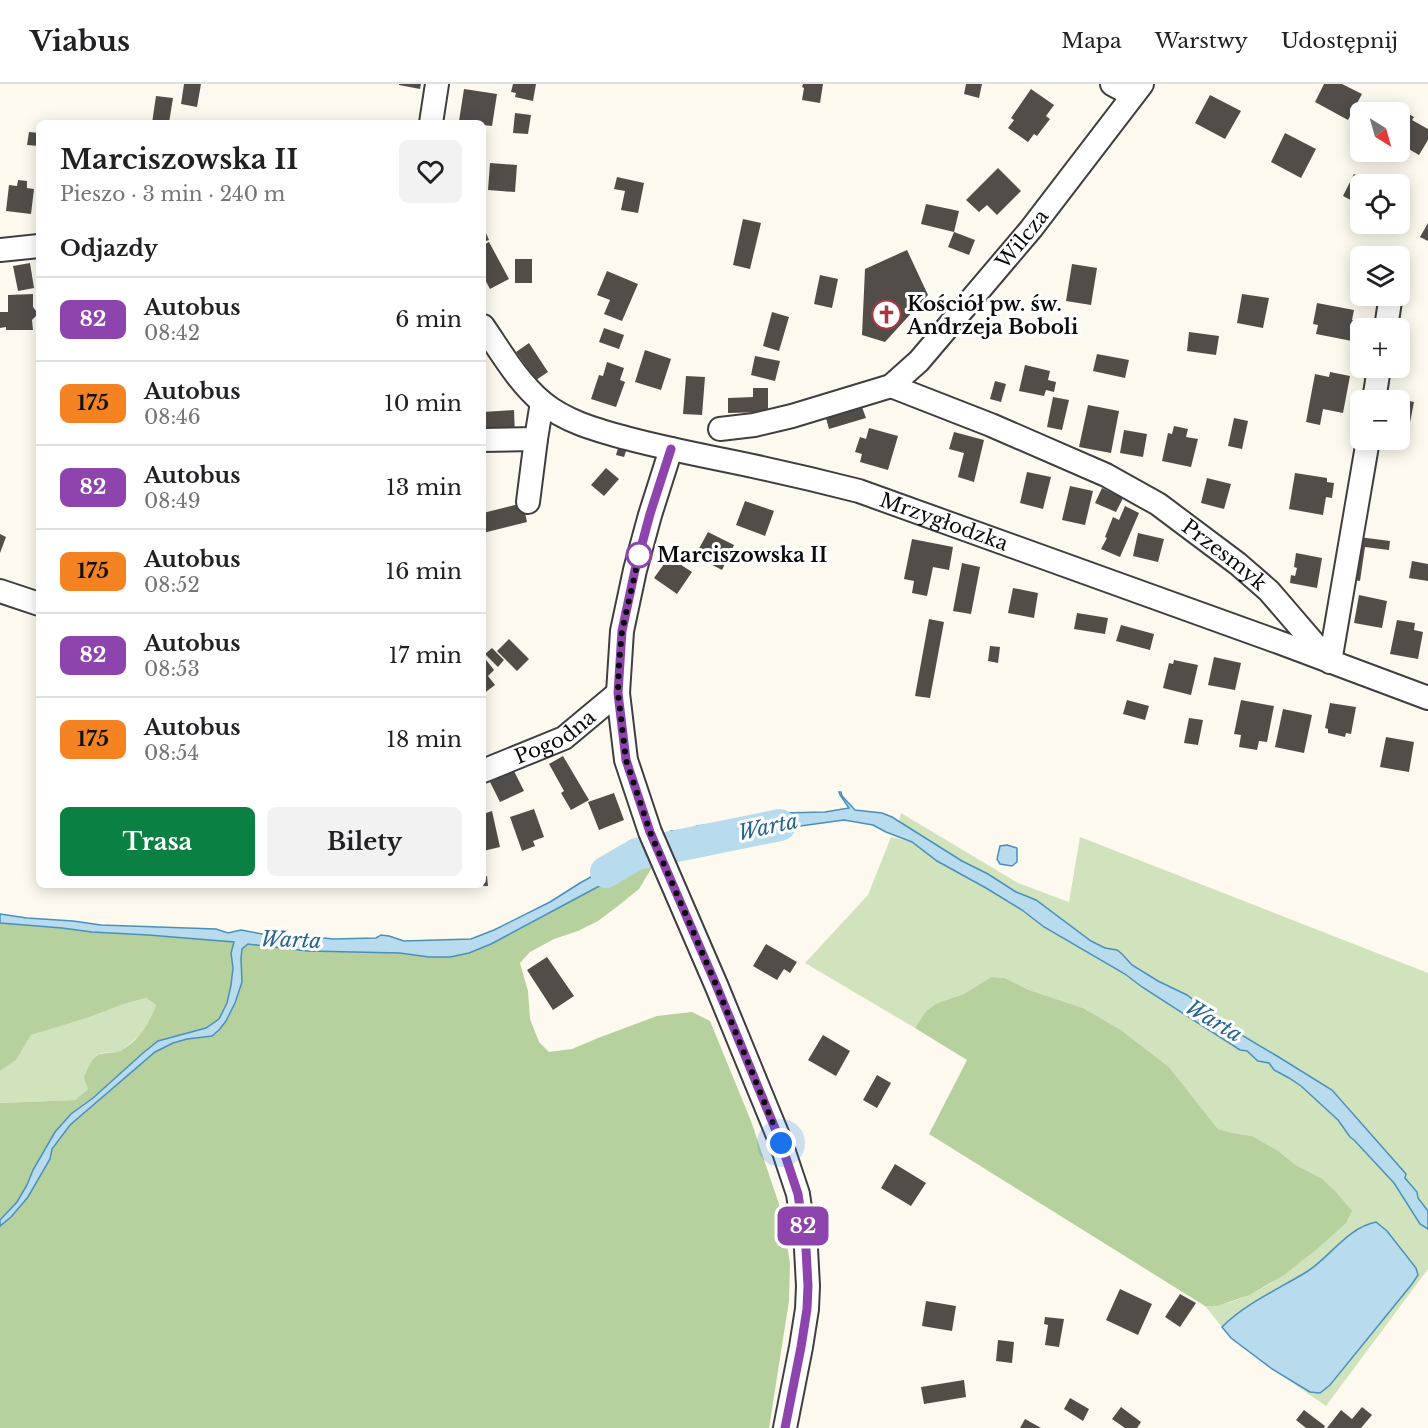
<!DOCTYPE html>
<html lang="pl">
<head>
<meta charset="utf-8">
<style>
	:root { --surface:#fff; --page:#f2f2f2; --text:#202124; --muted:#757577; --line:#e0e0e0; --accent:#0b8043 }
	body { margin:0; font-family:"Libre Baskerville",serif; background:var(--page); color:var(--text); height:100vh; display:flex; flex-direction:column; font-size:22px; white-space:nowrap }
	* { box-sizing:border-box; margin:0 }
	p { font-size:20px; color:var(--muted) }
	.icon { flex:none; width:33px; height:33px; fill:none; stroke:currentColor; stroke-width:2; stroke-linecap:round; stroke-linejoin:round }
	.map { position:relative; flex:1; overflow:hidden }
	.details { position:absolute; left:36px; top:36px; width:450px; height:768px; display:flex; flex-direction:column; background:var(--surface); border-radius:9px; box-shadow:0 3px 15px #0003 }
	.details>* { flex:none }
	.badge { padding:0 12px; border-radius:9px; font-size:21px; line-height:39px }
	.needle { width:39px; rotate:143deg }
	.controls { position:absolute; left:1350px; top:18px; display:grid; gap:12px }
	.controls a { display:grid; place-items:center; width:60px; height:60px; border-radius:9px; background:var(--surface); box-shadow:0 3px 15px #0003; font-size:30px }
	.you { position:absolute; width:30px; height:30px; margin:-15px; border:4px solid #fff; border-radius:50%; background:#1a73e8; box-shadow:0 0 0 9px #1a73e833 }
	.map>.badge { position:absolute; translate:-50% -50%; box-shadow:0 0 0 3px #fff }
	h2 { padding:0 24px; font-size:22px; line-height:54px }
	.round { display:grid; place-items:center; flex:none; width:63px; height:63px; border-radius:9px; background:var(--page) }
	.headline { display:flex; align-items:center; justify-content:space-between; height:102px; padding:0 24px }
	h1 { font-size:28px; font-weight:800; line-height:45px }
	.action { display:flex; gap:12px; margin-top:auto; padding:12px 24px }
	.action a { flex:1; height:69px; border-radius:9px; background:var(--accent); color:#fff; font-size:24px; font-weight:800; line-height:69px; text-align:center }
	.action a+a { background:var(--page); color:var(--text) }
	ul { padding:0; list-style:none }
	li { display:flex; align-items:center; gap:18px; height:84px; padding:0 24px; border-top:2px solid var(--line) }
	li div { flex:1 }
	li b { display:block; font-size:22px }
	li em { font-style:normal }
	li .badge { min-width:66px; font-weight:700; text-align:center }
	header { display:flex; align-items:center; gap:36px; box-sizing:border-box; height:84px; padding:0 30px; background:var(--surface); border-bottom:2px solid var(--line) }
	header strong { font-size:28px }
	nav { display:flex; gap:33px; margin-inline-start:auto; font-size:21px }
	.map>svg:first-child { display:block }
</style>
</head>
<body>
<header>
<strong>Viabus</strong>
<nav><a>Mapa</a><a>Warstwy</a><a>Udostępnij</a></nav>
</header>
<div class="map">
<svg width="1428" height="1344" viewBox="0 0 1428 1344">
	<rect width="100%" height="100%" fill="#fdf9ee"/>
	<!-- green -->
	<path fill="#d1e3bc" d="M901,729L1018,799L1069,818L1080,753L1428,889V1127L1418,1113L1417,1108L1405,1094V1090L1332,1006L1277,972L1228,943L1187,911L1158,897L1132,881L1122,870L1109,864H1105L1091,857L1036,816L1016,808L988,790L962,777L899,737Z
		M891,753L912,758L937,777L986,804L1022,826L1044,843L1125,890L1142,903L1240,966L1247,967L1258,977L1269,979L1274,986L1289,994L1301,1002L1338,1036L1355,1058L1394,1099L1420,1140L1428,1145V1185L1326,1322L1272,1285L1310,1308L1320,1309L1330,1301L1412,1200L1418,1191L1416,1184L1387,1147L1376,1138C1347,1144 1331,1172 1308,1187C1279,1205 1246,1219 1222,1243L1205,1222C1248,1221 1284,1191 1316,1166L1321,1094L1296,1081L1277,1066L1252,1052L1233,1049L1218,1045L1169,983L1121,946L1083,924L1029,906L1005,894L991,893L964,910L937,919L926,927L915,944L805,879L868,811Z
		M146,914L156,921L151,936L140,951L120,968L101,969L88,1005L75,1016L0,1019V987L16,976L31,951L124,920Z"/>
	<!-- forest -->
	<path fill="#b6d19d" d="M647,773L654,780L639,805L618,822L598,837L578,847L554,855L530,868L520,879L528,907L530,935L539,958L549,968L572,965L598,954L657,932L692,928L710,937L751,1037L783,1132L790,1180L789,1217L769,1344H0V1142L11,1133L33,1106L50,1075L52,1065L70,1041L155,968L173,959L187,955L211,952L219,946L226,937L235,919L242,898L241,875L242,865L248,860L308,867L400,869L429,873L491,860L605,799L642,775Z
		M0,839L62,844L92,848L148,851L234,858L231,869L233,884L231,901L227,919L219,935L206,944L158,957L143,969L93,1014L71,1030L55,1048L33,1086L27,1101L17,1118L0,1136V1019L75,1016L88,1005L84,994C89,981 93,969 108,969C113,968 118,969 122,966C139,956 150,939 156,921L146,914L124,920L86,934L31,951L16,976L0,987Z
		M991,893L1005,894L1029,906L1083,924L1121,946L1169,983L1218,1045L1233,1049L1252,1052L1277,1066L1296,1081L1321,1094L1336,1108L1352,1127L1346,1139L1316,1166L1284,1191L1250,1211L1217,1222H1205L929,1050L967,976L915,944L926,927L937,919L964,910Z"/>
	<!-- water -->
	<path fill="#b9dbee" stroke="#4990bb" stroke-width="1.5" d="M839,708H841L842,712L855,726L882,729L892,733L962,777L988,790L1016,808L1036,816L1091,857L1105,864L1117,866L1122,870L1132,881L1158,897L1187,911L1228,943L1277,972L1332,1006L1406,1090L1405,1094L1417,1108L1418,1114L1428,1127V1145L1420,1140L1394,1099L1354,1056L1350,1053L1338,1036L1301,1002L1289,994L1274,986L1269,979L1258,977L1247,967L1240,966L1142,903L1125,890L1044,843L1022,826L986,804L937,777L912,758L886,748L873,741L844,736L757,748L749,754L740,758L737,735L780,729L825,728L849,724L840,711Z
		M720,739L723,761L699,765L682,771L671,747L687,746L697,742Z
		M1007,761L1017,764V778L1012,782L1000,780L997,775L1000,762Z
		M643,764L647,773L642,775L605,799L491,860L469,869L450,873H429L400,869L308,867L248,860L242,865L241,875L242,898L235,919L226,937L219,946L212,952L187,955L173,959L155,968L70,1041L52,1065L50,1075L28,1113L11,1133L0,1142V1136L17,1118L27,1101L33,1086L55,1048L71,1030L93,1014L143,969L158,957L206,944L219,935L227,919L231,901L233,884L231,869L234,858L148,851L92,848L62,844L0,839V830L27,834L73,837L101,841L216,845L228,849L241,846L262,850H288L333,855L376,854L381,851L389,852L404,857L471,855L494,846L550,818L580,799Z
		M1376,1138L1387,1147L1416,1184L1418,1191L1412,1200L1330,1301L1320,1309L1310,1308L1272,1285L1231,1254L1222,1243C1246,1219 1279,1205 1308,1187C1331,1172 1347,1144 1376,1138Z"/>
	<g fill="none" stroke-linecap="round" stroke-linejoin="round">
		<!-- river -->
		<path stroke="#b9dbee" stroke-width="32" d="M606,788L637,770L780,741"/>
	</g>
	<!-- building -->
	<path fill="#534d4a" d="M184,0H201L197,23L181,20Z
		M399,0H421L420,5L399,1Z
		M513,0H536L533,17L515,13L516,9L511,8Z
		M803,0H823L820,19L802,16L804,4L802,3Z
		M966,0H982L979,14L964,10Z
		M1324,0H1342L1362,10L1348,36L1315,18Z
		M464,5L497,10L492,42L483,41V39L459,37Z
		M1031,5L1054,21L1046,32L1050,35L1037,52L1034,50L1028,58L1008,44L1014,36L1011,34Z
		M1210,11L1241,27L1225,55L1195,39Z
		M156,12L173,14L169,39H152Z
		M1394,22L1414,33L1412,36L1428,45V56L1419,71L1400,60V28H1390Z
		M515,29L531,31L528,50L513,49Z
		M29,48L39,49V62L27,61Z
		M1285,49L1316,65L1301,94L1271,78Z
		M490,79L517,81L515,108L488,106Z
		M998,84L1021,107L997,131L987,121L979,128L966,116Z
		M1354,90L1374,100H1360V121L1343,112Z
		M617,93L644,99L638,129L621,126L625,107L614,105Z
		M18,96L27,97V104L34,105L31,130L6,127L9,101L17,102Z
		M926,120L959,127L954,148L921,140Z
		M743,135L761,139L750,185L733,181Z
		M1428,139V157L1420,153Z
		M483,142L489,156L483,158Z
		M954,148L975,156L969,171L948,163Z
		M489,158L509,195L490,205L483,192V161Z
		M907,166L928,211L885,258L862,251L865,185Z
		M515,175H532V199H515Z
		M30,179L34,204L18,207L13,182Z
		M1072,180L1097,184L1091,221L1066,217Z
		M607,187L638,200L622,237L604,230L610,216L597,211Z
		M820,191L838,195L832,224L814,220Z
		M33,210V223L36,227V232L32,236L33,246H6V243L0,244V228H8V211Z
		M1242,210L1269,214L1263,244L1237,239Z
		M1317,219L1354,226L1352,236L1356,237L1352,257L1316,250L1318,241L1313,240Z
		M772,228L789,233L779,267L763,262Z
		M604,244L624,251L619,265L599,258Z
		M1189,248L1219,252L1216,271L1187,267Z
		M529,259L548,288L536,296L516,268Z
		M645,266L671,275L661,306L635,298Z
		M1097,270L1129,276L1125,294L1093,287Z
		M755,272L780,277L775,297L751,291Z
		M607,278L624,284L620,296L625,298L616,323L591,315L599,291L603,292Z
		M1025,281L1050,287L1048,296L1056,298L1054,308L1046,306L1044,312L1019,307Z
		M1330,288L1350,292L1343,329L1323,325L1320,341L1306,338L1315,290L1329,293Z
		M686,292L705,293L702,331L683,330Z
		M995,297L1006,300L1001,318L990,315Z
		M753,304H768V328L728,329V314L753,313Z
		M1385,312L1414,318L1405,364L1389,361L1390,356H1400V316H1385Z
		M1053,313L1069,316L1062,346L1047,343Z
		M1088,321L1119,327L1111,369L1079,363Z
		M862,323L866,334L829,345L826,334Z
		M514,326L515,351L483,352V328Z
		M1234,334L1248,337L1242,365L1228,362Z
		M1174,342L1188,345L1186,353L1198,355L1191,383L1162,377L1168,349L1172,350Z
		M869,344L898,352L888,386L860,378L862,370L855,368L860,353L866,355Z
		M1124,346L1147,350L1143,373L1120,369Z
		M954,348L984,356L974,398L958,393L964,369L949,365Z
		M618,364L626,367L624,373L616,371Z
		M606,384L619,395L604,412L591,401Z
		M1027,388L1051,393L1043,425L1020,419Z
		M1295,389L1327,394V398L1334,399L1332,414L1326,413L1323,431L1289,425Z
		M1207,394L1231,400L1224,425L1201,419Z
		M1070,402L1093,407L1085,441L1062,436Z
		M1102,404L1123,414L1116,428L1095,419Z
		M745,417L774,427L765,452L736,441Z
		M523,419L527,438L483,449V429Z
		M1125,422L1139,429L1120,473L1101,465L1107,454L1105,453L1113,433L1119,436Z
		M708,448L734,461L722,486L695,472Z
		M1138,449L1164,455L1158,478L1133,472Z
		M0,450L6,453L0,469Z
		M1359,453L1390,457L1389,466L1365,463L1360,497L1353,496Z
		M912,455L953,463L949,486L933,483L927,512L912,509L914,497L904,495Z
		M1296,469L1322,474L1317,504L1290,499L1291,491L1295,492L1297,484L1294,483Z
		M669,473L692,488L677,510L654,494Z
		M1412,477L1428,480V497L1409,494Z
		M962,479L980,483L971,530L953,527Z
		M1013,504L1038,509L1034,534L1008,529Z
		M1359,511L1387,517L1382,544L1354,539Z
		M1077,529L1108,534L1105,550L1074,545Z
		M929,535L944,538L930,614L915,612Z
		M1397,536L1415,539L1414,546L1423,548L1418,575L1390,570Z
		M1121,541L1154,550L1150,566L1116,557Z
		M509,555L529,575L517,587L497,567Z
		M990,562L1000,563L998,579L988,577Z
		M492,564L504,576L498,583L485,570Z
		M483,572L494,586L488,592L495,601L483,610Z
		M1214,573L1241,579L1235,606L1208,601Z
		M1174,576L1198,581L1191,611L1163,604L1169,579L1173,580Z
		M1127,616L1149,622L1145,636L1123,630Z
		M1241,616L1274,622L1267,658L1259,657L1257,666L1239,663L1241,651L1234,650Z
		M1330,619L1356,623L1351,650L1346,649L1345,653L1328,649V645L1325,644Z
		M1283,625L1312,631L1304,669L1275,663Z
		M1189,634L1203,636L1198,661L1184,659Z
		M1386,653L1414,658L1409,688L1380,683Z
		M563,672L589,716L571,726L561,709L564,707L549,680Z
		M514,687L524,707L500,718L490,698Z
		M614,709L624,736L599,746L588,718Z
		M534,725L544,753L533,757L535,762L522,767L510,733Z
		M492,727L500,763L483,767V730Z
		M483,792H487L488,802H483Z
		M766,860L797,878L790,889L784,885L777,896L753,882Z
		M547,873L574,912L553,926L527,886Z
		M823,951L850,967L836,992L808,976Z
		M877,991L891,999L877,1024L863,1016Z
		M895,1080L926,1099L911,1122L881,1104Z
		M1120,1205L1152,1220L1138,1251L1106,1236Z
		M1180,1210L1196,1219L1180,1243L1165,1233Z
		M926,1217L956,1222L952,1247L922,1242Z
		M1045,1233L1064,1235L1059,1263L1045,1261L1048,1241L1044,1240Z
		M998,1256L1014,1258L1012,1279L996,1277Z
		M964,1296L966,1313L924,1320L921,1303Z
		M1070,1314L1089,1325L1083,1337L1064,1325Z
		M1121,1323L1141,1338L1137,1344H1125L1112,1335Z
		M1362,1323L1372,1331L1361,1344H1327L1341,1326L1352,1335Z
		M1304,1326L1325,1342L1324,1344H1306L1296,1336Z
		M1025,1335L1041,1344H1020Z"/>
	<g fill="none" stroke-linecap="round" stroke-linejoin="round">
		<defs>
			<g id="minor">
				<path d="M1112,0L1132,11"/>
				<path d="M431,39L437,0"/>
				<path d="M0,166L39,162"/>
				<path id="s1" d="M483,242C501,268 518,298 542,318C566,338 597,346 626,354C660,363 694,370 729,377C773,386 816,396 859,407L1281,559L1428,614"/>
				<path d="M1386,244L1390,217"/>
				<path id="s2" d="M891,302L991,341L1106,391L1158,420L1238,480L1269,507L1330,578L1368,356"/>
				<path d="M1374,316L1379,284"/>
				<path id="s3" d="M720,345L754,341L792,332L891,302L919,277L1031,145L1142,0"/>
				<path d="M483,356L536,355"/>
				<path d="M671,365L650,431L635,486L622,547L618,609L626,676L650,748L717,903L781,1059L798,1110L806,1165L808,1202L807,1225L801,1263L785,1344"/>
				<path d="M528,418L536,355L542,318"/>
				<path d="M0,507L39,520"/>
				<path id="s4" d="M483,687L564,654L618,609"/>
			</g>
		</defs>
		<!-- minor casing -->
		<use href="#minor" stroke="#3f3f3f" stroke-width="26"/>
		<!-- minor -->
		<use href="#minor" stroke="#fff" stroke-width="22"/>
	</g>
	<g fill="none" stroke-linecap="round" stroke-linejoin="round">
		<defs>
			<path id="line" d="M671,365L650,430L635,486L622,547L618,609L626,676L650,748L717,903L781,1059L798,1110L806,1165L808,1202L807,1225L801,1263L785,1344"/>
		</defs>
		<!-- line casing -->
		<use href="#line" stroke="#fff" stroke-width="14"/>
		<!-- line -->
		<use href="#line" stroke="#8e44ad" stroke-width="9"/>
		<!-- walk -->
		<path stroke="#0c0c0c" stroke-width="6" stroke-dasharray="0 10.8" d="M639,471L640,468L622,547L619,580L618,609L626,676L650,748L717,903L781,1059"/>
	</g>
	<!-- icons -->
	<defs>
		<symbol id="church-ring" viewBox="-11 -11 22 22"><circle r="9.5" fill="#fff" stroke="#aa373f" stroke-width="1.5"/><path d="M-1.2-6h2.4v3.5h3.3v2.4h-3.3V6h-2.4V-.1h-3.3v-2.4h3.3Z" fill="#aa373f"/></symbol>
	</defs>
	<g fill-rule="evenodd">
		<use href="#church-ring" x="870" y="214" width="33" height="33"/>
	</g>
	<!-- markers -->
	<circle fill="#fff" stroke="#8e44ad" stroke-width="3" cx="639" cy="471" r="12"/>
	<g text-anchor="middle" stroke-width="6" stroke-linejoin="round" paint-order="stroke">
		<!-- street labels -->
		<g font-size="20" fill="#0c0c0c" stroke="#fff">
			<text dy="7" stroke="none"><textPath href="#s3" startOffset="374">Wilcza</textPath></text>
			<text dy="7" stroke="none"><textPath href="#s1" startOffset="518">Mrzygłodzka</textPath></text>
			<text dy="7" stroke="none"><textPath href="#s2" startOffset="376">Przesmyk</textPath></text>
			<text dy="7" stroke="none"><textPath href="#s4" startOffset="80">Pogodna</textPath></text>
		</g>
		<!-- poi labels -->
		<g font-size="20" font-weight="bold" fill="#0c0c0c" stroke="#fff" text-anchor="start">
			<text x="907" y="227">Kościół pw. św.<tspan x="907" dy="23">Andrzeja Boboli</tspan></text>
		</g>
		<!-- stop labels -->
		<g font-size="20" font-weight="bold" fill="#0c0c0c" stroke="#fff" text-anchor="start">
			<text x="657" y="478">Marciszowska II</text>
		</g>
		<!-- water labels -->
		<g font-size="21" font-style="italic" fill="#26638d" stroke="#fff">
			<text transform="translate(768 743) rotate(-12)" y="7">Warta</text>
			<text transform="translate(291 856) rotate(2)" y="7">Warta</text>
			<text transform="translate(1214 937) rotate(31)" y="7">Warta</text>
		</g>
	</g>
</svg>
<div class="controls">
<a><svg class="needle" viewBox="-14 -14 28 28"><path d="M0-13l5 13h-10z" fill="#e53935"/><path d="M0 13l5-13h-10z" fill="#757577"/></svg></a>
<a><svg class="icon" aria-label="locate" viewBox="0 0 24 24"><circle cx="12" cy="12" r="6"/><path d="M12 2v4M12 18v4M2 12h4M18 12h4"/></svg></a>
<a><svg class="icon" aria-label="layers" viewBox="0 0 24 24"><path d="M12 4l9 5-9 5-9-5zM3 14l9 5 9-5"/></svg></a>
<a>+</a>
<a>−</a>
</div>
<div class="you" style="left:781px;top:1059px"></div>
<b class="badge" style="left:803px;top:1142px;background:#8e44ad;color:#fff">82</b>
<section class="details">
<div class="headline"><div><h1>Marciszowska II</h1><p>Pieszo · 3 min · 240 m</p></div><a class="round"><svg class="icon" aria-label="heart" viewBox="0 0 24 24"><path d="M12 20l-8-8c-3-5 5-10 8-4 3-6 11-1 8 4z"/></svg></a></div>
<h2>Odjazdy</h2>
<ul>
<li><span class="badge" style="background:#8e44ad;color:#fff">82</span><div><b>Autobus</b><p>08:42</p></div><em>6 min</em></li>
<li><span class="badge" style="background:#f58220;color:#111">175</span><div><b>Autobus</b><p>08:46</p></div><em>10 min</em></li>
<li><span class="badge" style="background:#8e44ad;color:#fff">82</span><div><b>Autobus</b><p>08:49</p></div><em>13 min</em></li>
<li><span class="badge" style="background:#f58220;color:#111">175</span><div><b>Autobus</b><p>08:52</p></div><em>16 min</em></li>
<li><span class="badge" style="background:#8e44ad;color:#fff">82</span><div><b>Autobus</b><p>08:53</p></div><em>17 min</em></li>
<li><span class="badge" style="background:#f58220;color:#111">175</span><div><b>Autobus</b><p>08:54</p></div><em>18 min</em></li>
</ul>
<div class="action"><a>Trasa</a><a>Bilety</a></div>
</section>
</div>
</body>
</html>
